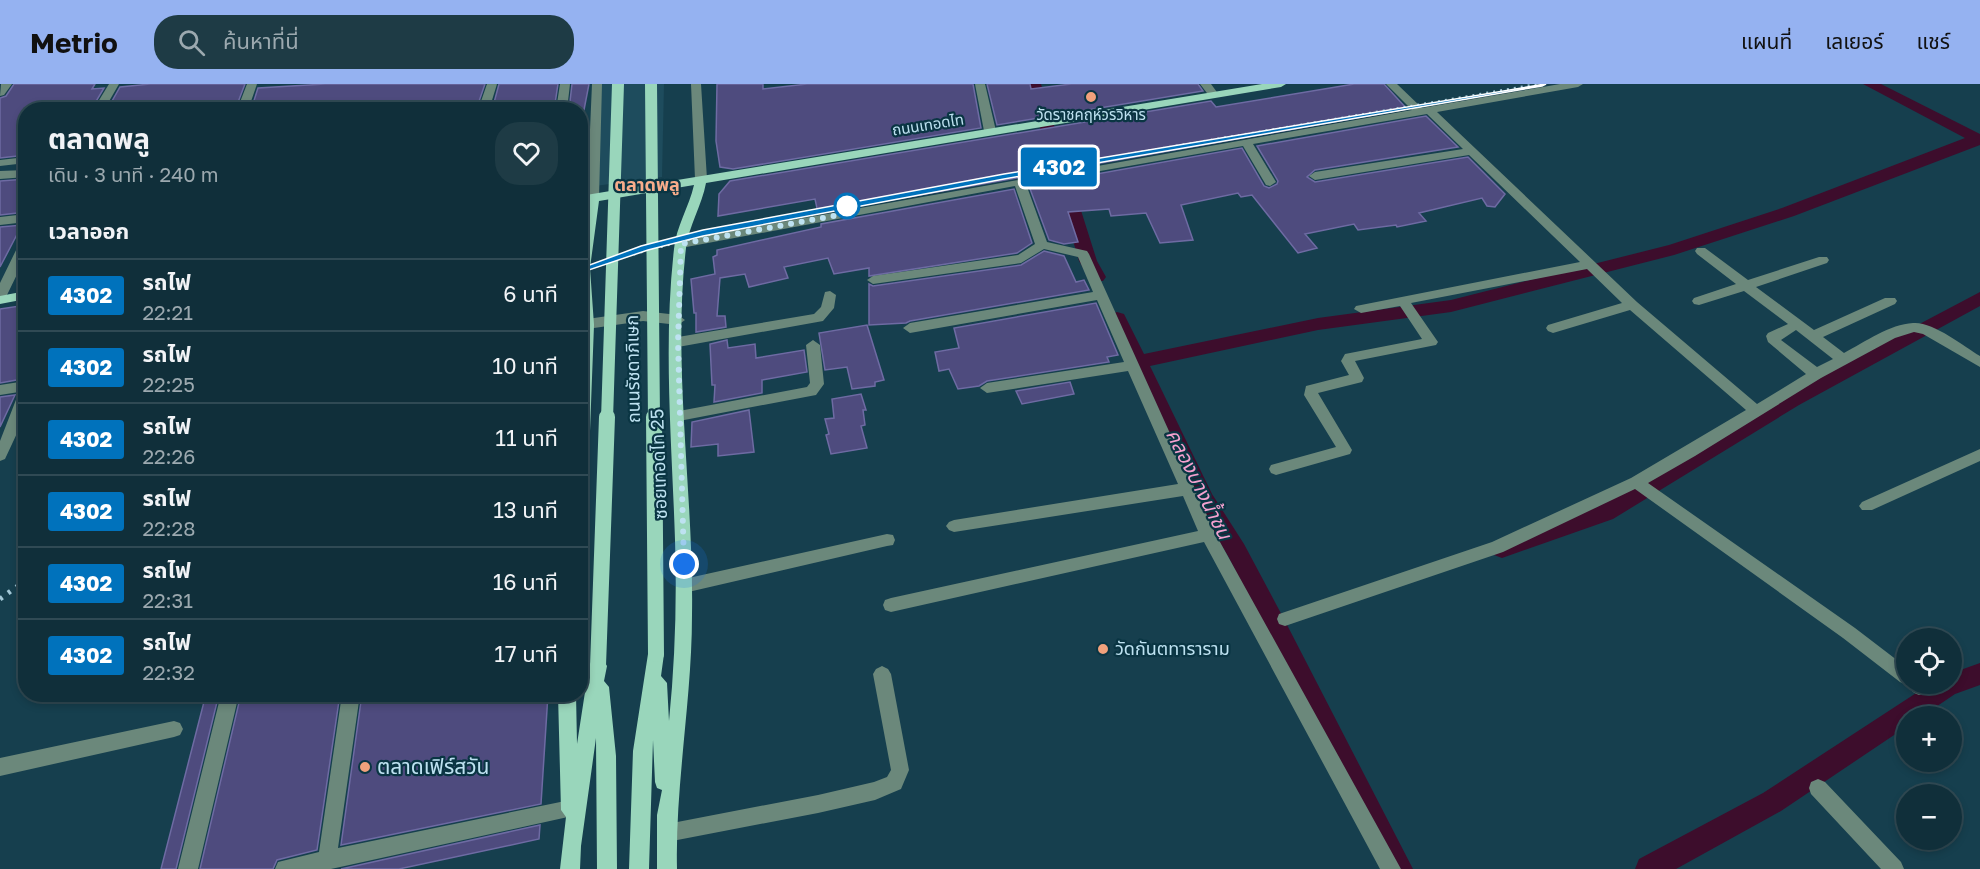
<!DOCTYPE html>
<html lang="th">
<head>
<meta charset="utf-8">
<style>
	:root { --surface:#102f3a; --page:#1e3b45; --text:#f1f3f6; --muted:#9ca9af; --line:#304a54; --accent:#95b2f1 }
	body { margin:0; font-family:"Golos Text","Noto Sans Thai",sans-serif; background:var(--page); color:var(--text); height:100vh; display:flex; flex-direction:column; font-size:22px; white-space:nowrap }
	* { box-sizing:border-box; margin:0 }
	p { font-size:20px; color:var(--muted) }
	.icon { flex:none; width:33px; height:33px; fill:none; stroke:currentColor; stroke-width:2; stroke-linecap:round; stroke-linejoin:round }
	.map { position:relative; flex:1; overflow:hidden }
	.details { position:absolute; left:18px; top:18px; width:570px; height:600px; display:flex; flex-direction:column; background:var(--surface); border-radius:24px; box-shadow:0 3px 9px #0003,0 0 0 2px var(--line) }
	.details>* { flex:none }
	.badge { padding:0 12px; border-radius:4px; font-size:21px; line-height:39px }
	.fabs { position:absolute; left:1896px; top:544px; display:grid; gap:12px }
	.fabs a { display:grid; place-items:center; width:66px; height:66px; border-radius:50%; background:var(--surface); box-shadow:0 3px 9px #0003,0 0 0 2px var(--line); font-size:30px }
	.you { position:absolute; width:30px; height:30px; margin:-15px; border:4px solid #fff; border-radius:50%; background:#1a73e8; box-shadow:0 0 0 9px #1a73e833 }
	.map>.badge { position:absolute; translate:-50% -50%; box-shadow:0 0 0 3px #fff }
	h2 { padding:0 30px; font-size:22px; line-height:54px }
	.round { display:grid; place-items:center; flex:none; width:63px; height:63px; border-radius:24px; background:var(--page) }
	.headline { display:flex; align-items:center; justify-content:space-between; height:102px; padding:0 30px }
	h1 { font-size:28px; font-weight:700; line-height:45px }
	ul { padding:0; list-style:none }
	li { display:flex; align-items:center; gap:18px; height:72px; padding:0 30px; border-top:2px solid var(--line) }
	li div { flex:1 }
	li b { display:block; font-size:22px }
	li em { font-style:normal }
	li .badge { min-width:66px; font-weight:700; text-align:center }
	header { display:flex; align-items:center; gap:36px; box-sizing:border-box; height:84px; padding:0 30px; background:var(--accent); color:#111 }
	header strong { font-size:28px }
	nav { display:flex; gap:33px; margin-inline-start:auto; font-size:21px }
	.search { width:420px; height:54px; background:var(--page); display:flex; align-items:center; gap:15px; box-sizing:border-box; padding:0 21px; border-radius:24px; color:var(--muted); font-size:22px }
	.map>svg:first-child { display:block }
</style>
</head>
<body>
<header>
<strong>Metrio</strong>
<div class="search"><svg class="icon" aria-label="search" viewBox="0 0 24 24"><circle cx="10" cy="10" r="6"/><path d="M15 15l6 6"/></svg>ค้นหาที่นี่</div>
<nav><a>แผนที่</a><a>เลเยอร์</a><a>แชร์</a></nav>
</header>
<div class="map">
<svg width="1980" height="785" viewBox="0 0 1980 785">
	<rect width="100%" height="100%" fill="#163f4e"/>
	<!-- built -->
	<path fill="#1e4c5d" d="M600,0H664L662,93L595,102Z"/>
	<g fill="none" stroke-linecap="round" stroke-linejoin="round">
		<!-- canal -->
		<path fill="#3d0d2c" fill-rule="evenodd" d="M1027,0H1041L1097,177L1106,193L1103,197H1091L1079,177Z
			M1863,0H1881L1980,50V61L1794,132L1674,171L1451,228L1318,246L1150,282L1212,410L1244,460L1285,537L1413,785H1385L1228,472L1193,414L1108,234L1110,230L1117,228L1124,230L1144,270L1318,234L1451,216L1669,161L1782,124L1965,54Z
			M1980,208V222L1799,321L1613,435L1502,474L1494,471L1491,465L1494,459L1597,423L1785,311Z
			M1980,579V601L1955,610L1921,633H1906V643L1781,727L1676,785H1635L1639,775L1763,709L1930,600H1952V589Z"/>
	</g>
	<!-- building -->
	<path fill="#4e4b7e" stroke="#6e6ba3" stroke-width="1.5" d="M14,0H95L92,5L104,4L91,26H26V71L0,74V14L6,12Z
		M150,0H245L235,26H107L120,3Z
		M325,0H485L476,26H251L258,4Z
		M499,0H558L554,26H492Z
		M572,0H589L584,26H569Z
		M717,0H763V5L807,0H973L981,44L733,85L720,83L716,57Z
		M987,0H1030L1031,5L1071,0H1198L1203,7L997,41Z
		M1354,0H1384L1407,25L818,129L815,115L718,132L719,110L730,97L1211,17L1216,23Z
		M1426,32L1458,63L1315,86L1307,93L1315,98L1468,73L1505,110L1495,123L1487,122L1482,114L1419,129L1426,137L1397,143L1396,141L1358,146L1354,140L1305,150L1317,164L1298,169L1252,111L1241,113L1238,109L1181,121L1193,156L1160,159L1146,129L1111,132L1109,125L1068,128L1078,158L1064,160L1049,156L1029,102L1242,64L1264,102L1269,104L1277,100L1278,97L1257,62Z
		M26,95V128L0,131V97Z
		M1014,105L1032,159L1017,169L869,192V184L834,190L828,174L784,183L788,194L749,203L745,190L720,194L717,232H725L726,243L696,248V229H694L691,195L715,190L713,173L717,171V166L821,143V140Z
		M22,141L0,183V143Z
		M1044,167L1064,172L1076,198L1084,196L1089,206L910,237L906,239L869,241V200L873,202L1021,181Z
		M1096,219L1118,271L1107,273L1109,278L987,297L979,302L958,305L949,285L939,287L935,268L959,264L954,244Z
		M26,221V288L22,295L0,299V225Z
		M867,241L884,296L875,298V302L852,305L847,283L825,286L819,249Z
		M727,256L728,264L755,260L756,274L804,266L807,288L762,296V309L714,318L715,301H712L710,260Z
		M1070,298L1074,310L1022,320L1016,307Z
		M861,310L866,326H863L865,341L861,342L867,364L831,370L826,351L829,350L825,335L834,334L832,315Z
		M15,311L0,343V313Z
		M749,326L754,368L718,372V360L691,363L692,338Z
		M206,610H219L176,785H161Z
		M241,610H340L317,766L277,776L273,785H200Z
		M362,610H548L541,720L341,761Z
		M540,741L539,755L399,785H341Z"/>
	<g fill="none" stroke-linecap="round" stroke-linejoin="round">
		<!-- minor -->
		<path fill="#6b887b" fill-rule="evenodd" d="M1,0H12L4,11L0,12Z
			M109,0H119L104,26H93Z
			M247,0H257L248,26H237Z
			M487,0H497L489,26H478Z
			M560,0H570L567,26H556Z
			M592,0H602L599,114L593,118L587,114Z
			M691,0H701L707,95L701,99L695,95Z
			M975,0H985L996,47L994,49L990,50L984,47Z
			M1200,0H1211L1219,11L1214,14L1210,13Z
			M1386,0H1397L1422,24L1560,0H1583L1578,3L1437,28L1637,218L1757,320L1806,290L1768,258L1766,252L1768,249L1788,240L1744,207L1699,221L1694,220L1692,217L1694,214L1736,200L1697,170L1695,167L1697,164H1705L1748,196L1819,173H1827L1829,176L1827,179L1756,203L1814,246L1885,214H1895L1897,217L1895,220L1823,253L1844,269C1865,258 1890,240 1913,239C1932,237 1964,262 1980,272V283L1923,250L1914,248L1895,254L1821,294L1695,372L1648,399L1855,544L1906,583V600H1926L1925,609L1919,611C1910,608 1908,601 1900,598L1843,554L1635,405L1503,468L1285,542L1279,540L1277,535L1279,530L1492,458L1631,394L1746,326L1630,226L1553,249L1548,247L1546,244L1548,241L1622,219L1587,185L1411,219L1438,258L1436,261L1355,277L1364,294L1362,298L1318,309L1352,366L1350,370L1276,391L1271,389L1269,385L1271,381L1336,363L1304,311L1306,302L1349,291L1341,277L1345,270L1422,255L1400,222L1361,229L1354,225L1356,222L1580,178L1469,71L1315,96L1309,92L1315,88L1463,65L1427,30L1253,60L1276,98L1270,102L1266,101L1243,62L1026,100L1047,158L1087,167L1089,170L1215,449L1401,785H1380L1204,458L891,528L885,526L883,521L885,516L891,514L1198,447L1183,412L954,448L949,446L946,442L949,438L954,436L1178,400L1128,287L987,309L980,304L987,299L1124,278L1097,216L910,249L903,244L910,239L1093,208L1078,173L1044,165L1021,179L873,200L867,196L873,192L1018,171L1035,160L1015,102L681,164L675,160L681,156L1412,26ZM1796,246L1833,275L1817,283L1781,256Z
			M26,73V79L0,82V76Z
			M26,86V93L0,95V87Z
			M26,130V138L0,141V133Z
			M26,154V172L6,213L0,217V199L20,158Z
			M830,207L836,211L834,224L823,237L678,263L671,258L678,253L814,230L821,223L825,208Z
			M643,227L678,231L685,236L678,241L643,237L580,246V236Z
			M813,256L820,261L824,300L816,311L679,337L672,332L679,327L807,303L810,299L806,261Z
			M26,297V330L5,375L0,377V357L19,308L0,311V301Z
			M1980,365V377L1872,426H1862L1859,422L1862,418Z
			M887,450L893,451L895,456L893,461L887,462L684,509L678,507L676,502L678,497L684,495Z
			M882,582L888,585L891,590L909,686L901,705L875,716L818,729L667,758L660,756L658,749L660,742L667,740L818,711L874,698L887,693L891,686L873,590L876,585Z
			M221,610H239L198,785H178Z
			M342,610H360L338,764L570,716L577,719L579,725L577,731L331,785H275L278,778L319,768Z
			M174,637L180,639L183,645L180,651L174,653L0,692V674Z
			M1818,695L1825,698L1901,778L1904,785H1881L1811,710L1809,704L1811,698Z"/>
		<!-- major -->
		<path fill="#99d6bb" fill-rule="evenodd" d="M1262,0H1286L1281,3L706,99C702,121 689,141 686,164C672,282 694,411 692,531C692,616 675,701 677,785H657V731L662,706L657,704L655,698L653,656L649,785H629L633,667L648,570L650,565L656,563L662,565L664,570L661,592L667,599L669,637C675,577 677,516 675,456C672,360 663,262 674,165C676,143 689,123 694,101L599,117L590,184L594,241L588,400L585,404L580,406V163L586,119L580,120V112Z
			M26,207V215L0,220V212Z
			M598,574L604,577L607,582L604,597L609,603L616,672L617,785H597L596,654L581,762L580,785H560L566,733L561,726L558,610H576L577,660L589,582L592,577Z"/>
		<!-- rail-far1 -->
		<path stroke="#a3c8d7" stroke-width="4" stroke-dasharray="2 5" stroke-linecap="butt" d="M580,186C697,147 819,127 940,105C1140,67 1341,36 1542,0"/>
		<!-- rail -->
		<path stroke="#a3c8d7" stroke-width="5" stroke-dasharray="3 7" stroke-linecap="butt" d="M0,515L26,496"/>
		<!-- major-bridge-far1 -->
		<path stroke="#99d6bb" stroke-width="12" d="M651,0L654,335
			M607,335L618,0"/>
		<!-- major-bridge -->
		<path stroke="#99d6bb" stroke-width="16" d="M654,333L656,570
			M598,582L607,333"/>
	</g>
	<!-- line -->
	<path fill="#0072bc" stroke="#fff" stroke-width="1.5" d="M1542,2L1004,95L703,152L648,166L580,189L576,186L641,162L703,146L1004,90L1545,0H1546Z"/>
	<g fill="none" stroke-linecap="round" stroke-linejoin="round">
		<!-- walk -->
		<path stroke="#bee2f1" stroke-width="6" stroke-dasharray="0 10.8" d="M684,480L678,258L681,160L844,130L847,122"/>
	</g>
	<!-- markers -->
	<g fill="#f1a17c" stroke="#0a3543" stroke-width="2">
		<circle cx="1091" cy="13" r="6"/>
		<circle cx="1103" cy="565" r="6"/>
		<circle cx="365" cy="683" r="6"/>
	</g>
	<circle fill="#fff" stroke="#0072bc" stroke-width="3" cx="847" cy="122" r="12"/>
	<g text-anchor="middle" stroke-width="4.5" stroke-linejoin="round" paint-order="stroke">
		<!-- far-poi labels -->
		<g font-size="15" fill="#bee2f1" stroke="#0a3543">
			<text x="1091" y="36">วัดราชคฤห์วรวิหาร</text>
		</g>
		<!-- far-street labels -->
		<g font-size="15" fill="#bee2f1" stroke="#0a3543">
			<text transform="translate(928 41) rotate(-9)" y="5">ถนนเทอดไท</text>
		</g>
		<!-- far-quarter labels -->
		<g font-size="18" font-weight="bold" fill="#f8ad8b" stroke="#0a3543">
			<text x="647" y="107">ตลาดพลู</text>
		</g>
		<!-- street labels -->
		<g font-size="18" fill="#bee2f1" stroke="#0a3543">
			<text transform="translate(633 285) rotate(-91)" y="6">ถนนรัชดาภิเษก</text>
			<text transform="translate(659 380) rotate(-92)" y="6">ซอยเทอดไท 25</text>
		</g>
		<!-- poi labels -->
		<g font-size="18" fill="#bee2f1" stroke="#0a3543" text-anchor="start">
			<text x="1115" y="571">วัดกันตทาราราม</text>
		</g>
		<!-- water labels -->
		<g font-size="20" font-style="italic" fill="#f4a1cf" stroke="#0a3543">
			<text transform="translate(1199 400) rotate(63)" y="7">คลองบางน้ำชน</text>
		</g>
		<!-- near-poi labels -->
		<g font-size="21" fill="#bee2f1" stroke="#0a3543" text-anchor="start">
			<text x="377" y="690">ตลาดเฟิร์สวัน</text>
		</g>
	</g>
</svg>
<div class="fabs">
<a><svg class="icon" aria-label="locate" viewBox="0 0 24 24"><circle cx="12" cy="12" r="6"/><path d="M12 2v4M12 18v4M2 12h4M18 12h4"/></svg></a>
<a>+</a>
<a>−</a>
</div>
<div class="you" style="left:684px;top:480px"></div>
<b class="badge" style="left:1059px;top:83px;background:#0072bc;color:#fff">4302</b>
<section class="details">
<div class="headline"><div><h1>ตลาดพลู</h1><p>เดิน · 3 นาที · 240 m</p></div><a class="round"><svg class="icon" aria-label="heart" viewBox="0 0 24 24"><path d="M12 20l-8-8c-3-5 5-10 8-4 3-6 11-1 8 4z"/></svg></a></div>
<h2>เวลาออก</h2>
<ul>
<li><span class="badge" style="background:#0072bc;color:#fff">4302</span><div><b>รถไฟ</b><p>22:21</p></div><em>6 นาที</em></li>
<li><span class="badge" style="background:#0072bc;color:#fff">4302</span><div><b>รถไฟ</b><p>22:25</p></div><em>10 นาที</em></li>
<li><span class="badge" style="background:#0072bc;color:#fff">4302</span><div><b>รถไฟ</b><p>22:26</p></div><em>11 นาที</em></li>
<li><span class="badge" style="background:#0072bc;color:#fff">4302</span><div><b>รถไฟ</b><p>22:28</p></div><em>13 นาที</em></li>
<li><span class="badge" style="background:#0072bc;color:#fff">4302</span><div><b>รถไฟ</b><p>22:31</p></div><em>16 นาที</em></li>
<li><span class="badge" style="background:#0072bc;color:#fff">4302</span><div><b>รถไฟ</b><p>22:32</p></div><em>17 นาที</em></li>
</ul>
</section>
</div>
</body>
</html>
